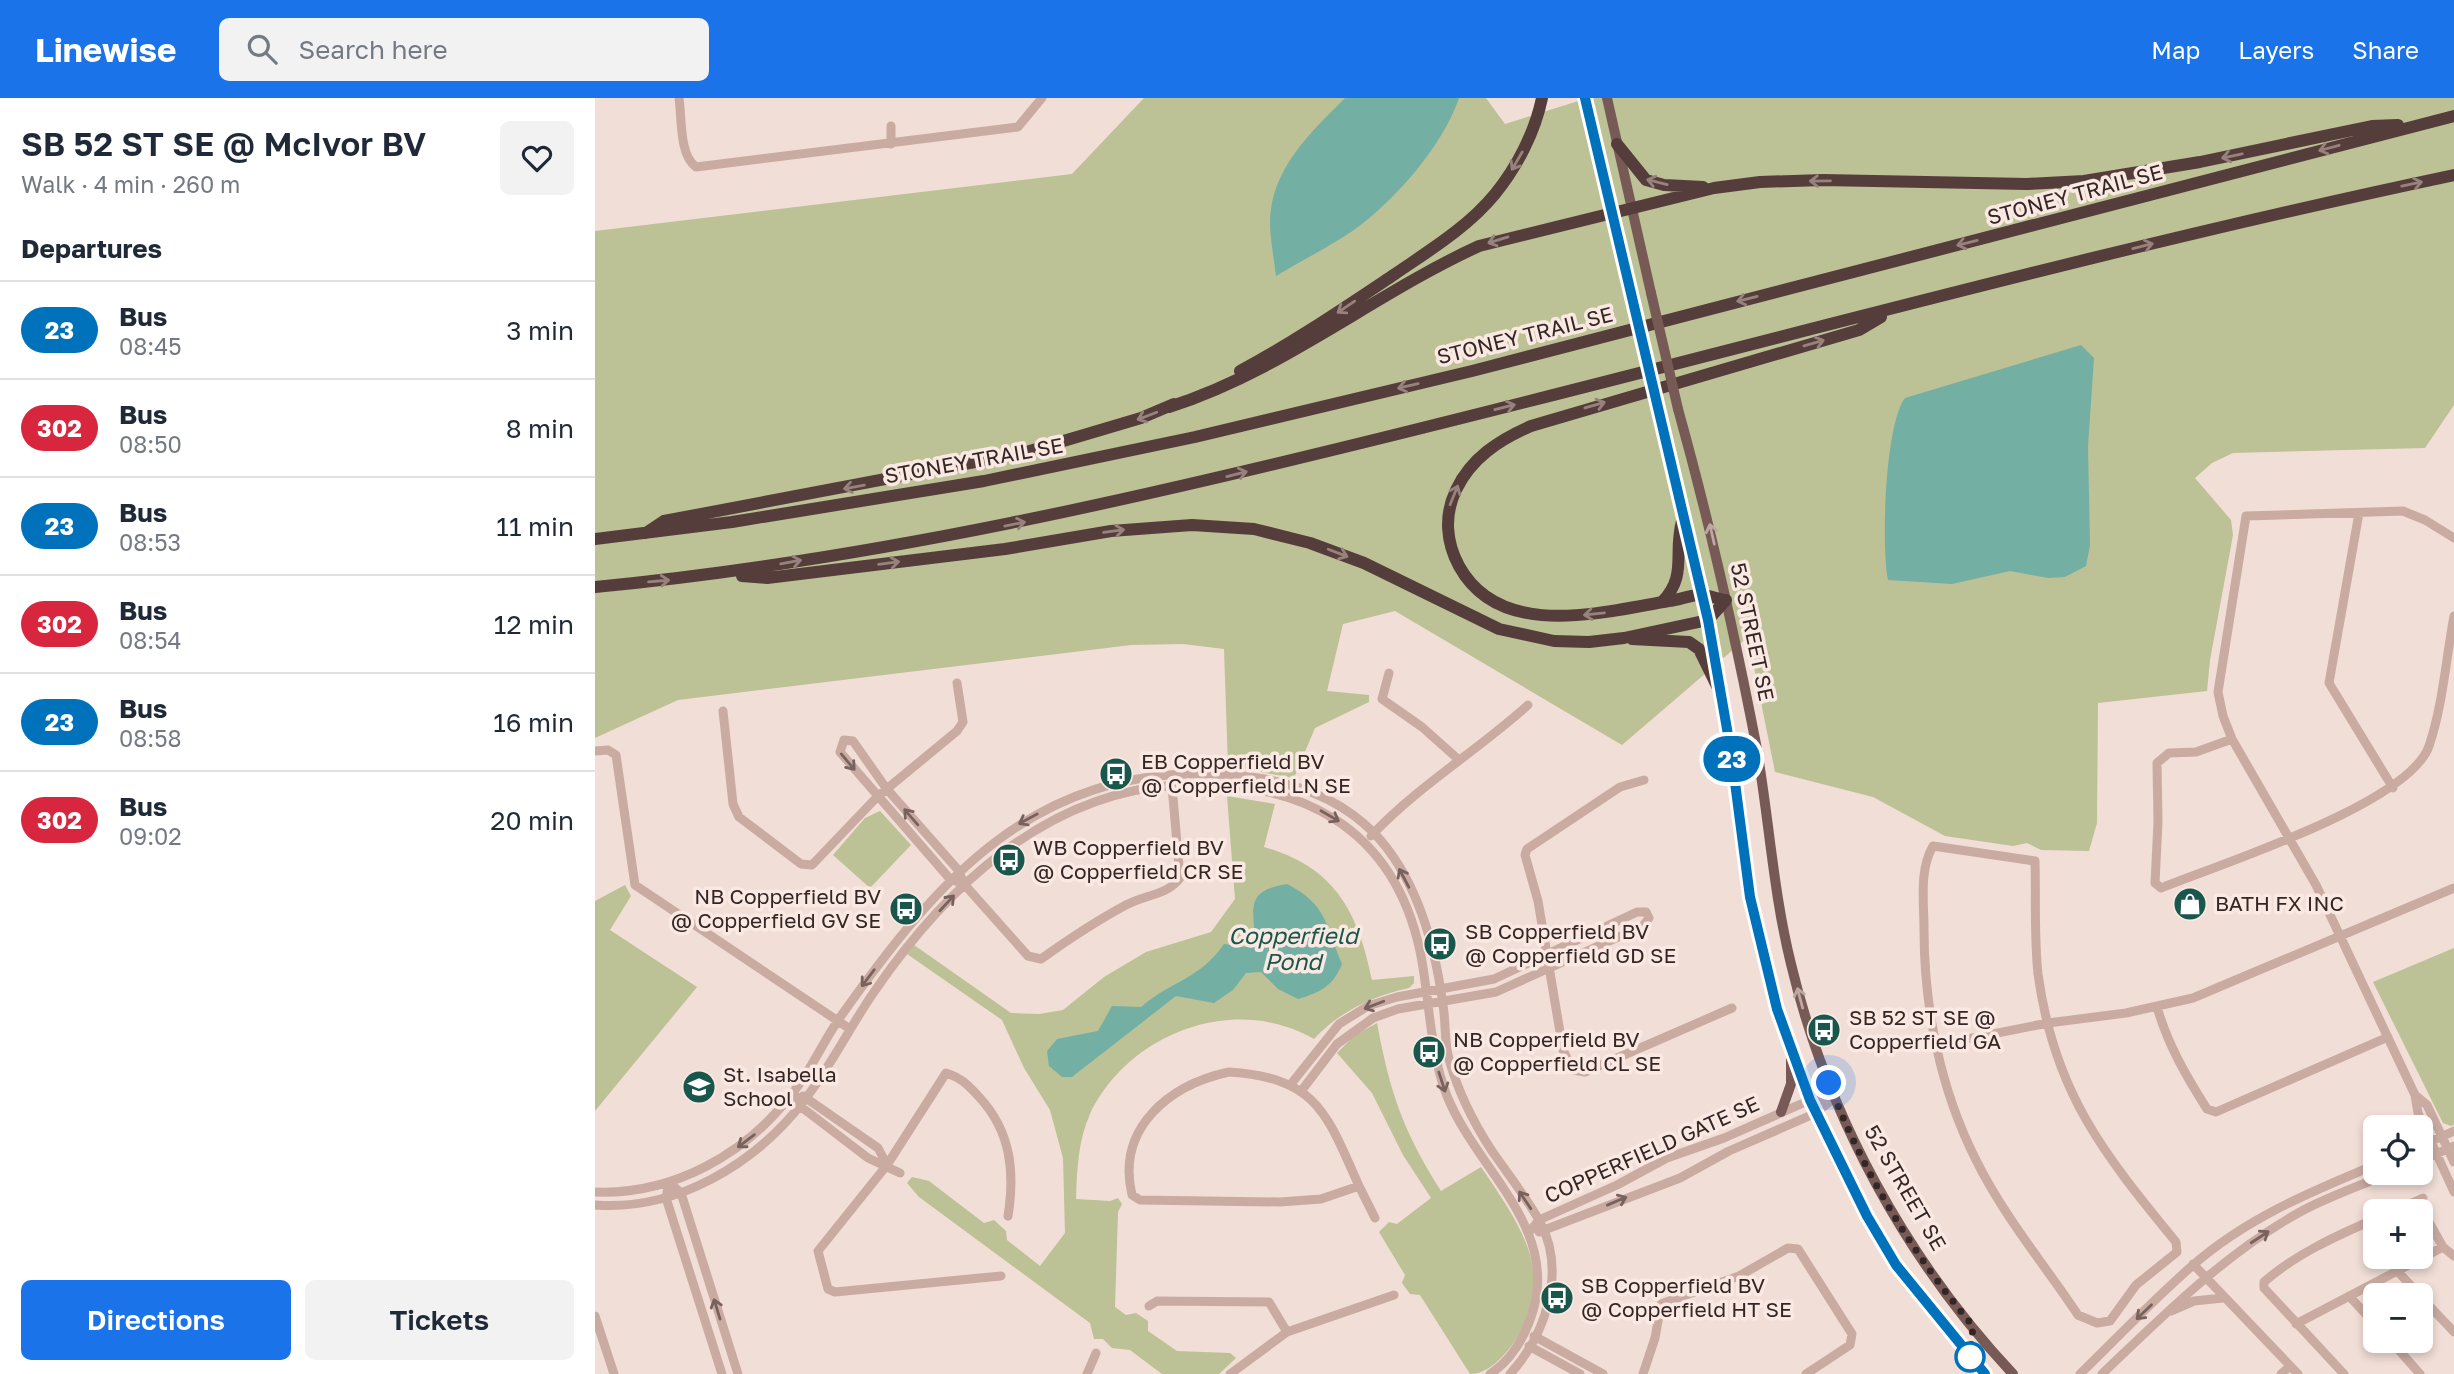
<!DOCTYPE html>
<html lang="en">
<head>
<meta charset="utf-8">
<style>
	:root { --surface:#fff; --page:#f2f2f3; --text:#1f2937; --muted:#747a83; --line:#e0e1e3; --accent:#1a73e8 }
	body { margin:0; font-family:"Golos Text",sans-serif; background:var(--page); color:var(--text); height:100vh; display:flex; flex-direction:column; font-size:26px; white-space:nowrap }
	* { box-sizing:border-box; margin:0 }
	p { font-size:23px; color:var(--muted) }
	.icon { flex:none; width:38px; height:38px; fill:none; stroke:currentColor; stroke-width:2; stroke-linecap:round; stroke-linejoin:round }
	.map { position:relative; flex:1; overflow:hidden }
	.details { display:flex; flex-direction:column; background:var(--surface); width:595px }
	.details>* { flex:none }
	.badge { padding:0 14px; border-radius:23px; font-size:24px; line-height:46px }
	.buttons { position:absolute; left:1768px; top:1017px; display:grid; gap:14px }
	.buttons a { display:grid; place-items:center; width:70px; height:70px; border-radius:10px; background:var(--surface); box-shadow:0 4px 10px #0003; font-size:35px }
	.you { position:absolute; width:35px; height:35px; margin:-18px; border:5px solid #fff; border-radius:50%; background:#1a73e8; box-shadow:0 0 0 10px #1a73e833 }
	.map>.badge { position:absolute; translate:-50% -50%; box-shadow:0 0 0 4px #fff }
	h2 { padding:0 21px; font-size:26px; line-height:63px }
	.round { display:grid; place-items:center; flex:none; width:74px; height:74px; border-radius:10px; background:var(--page) }
	.headline { display:flex; align-items:center; justify-content:space-between; height:119px; padding:0 21px }
	h1 { font-size:33px; font-weight:600; line-height:52px }
	.cta { display:flex; gap:14px; margin-top:auto; padding:14px 21px }
	.cta a { flex:1; height:80px; border-radius:10px; background:var(--accent); color:#fff; font-size:28px; font-weight:600; line-height:80px; text-align:center }
	.cta a+a { background:var(--page); color:var(--text) }
	ul { padding:0; list-style:none }
	li { display:flex; align-items:center; gap:21px; height:98px; padding:0 21px; border-top:2px solid var(--line) }
	li div { flex:1 }
	li b { display:block; font-size:26px }
	li em { font-style:normal }
	li .badge { min-width:77px; font-weight:700; text-align:center }
	header { display:flex; align-items:center; gap:42px; box-sizing:border-box; height:98px; padding:0 35px; background:var(--accent); color:#fff }
	header strong { font-size:33px }
	nav { display:flex; gap:38px; margin-inline-start:auto; font-size:24px }
	.search { width:490px; height:63px; background:var(--page); display:flex; align-items:center; gap:18px; box-sizing:border-box; padding:0 24px; border-radius:10px; color:var(--muted); font-size:26px }
	main { display:flex; flex:1; min-height:0 }
	.map>svg:first-child { display:block }
</style>
</head>
<body>
<header>
<strong>Linewise</strong>
<div class="search"><svg class="icon" aria-label="search" viewBox="0 0 24 24"><circle cx="10" cy="10" r="6"/><path d="M15 15l6 6"/></svg>Search here</div>
<nav><a>Map</a><a>Layers</a><a>Share</a></nav>
</header>
<main>
<section class="details">
<div class="headline"><div><h1>SB 52 ST SE @ McIvor BV</h1><p>Walk · 4 min · 260 m</p></div><a class="round"><svg class="icon" aria-label="heart" viewBox="0 0 24 24"><path d="M12 20l-8-8c-3-5 5-10 8-4 3-6 11-1 8 4z"/></svg></a></div>
<h2>Departures</h2>
<ul>
<li><span class="badge" style="background:#0072bc;color:#fff">23</span><div><b>Bus</b><p>08:45</p></div><em>3 min</em></li>
<li><span class="badge" style="background:#d7263d;color:#fff">302</span><div><b>Bus</b><p>08:50</p></div><em>8 min</em></li>
<li><span class="badge" style="background:#0072bc;color:#fff">23</span><div><b>Bus</b><p>08:53</p></div><em>11 min</em></li>
<li><span class="badge" style="background:#d7263d;color:#fff">302</span><div><b>Bus</b><p>08:54</p></div><em>12 min</em></li>
<li><span class="badge" style="background:#0072bc;color:#fff">23</span><div><b>Bus</b><p>08:58</p></div><em>16 min</em></li>
<li><span class="badge" style="background:#d7263d;color:#fff">302</span><div><b>Bus</b><p>09:02</p></div><em>20 min</em></li>
</ul>
<div class="cta"><a>Directions</a><a>Tickets</a></div>
</section>
<div class="map">
<svg width="1859" height="1276" viewBox="0 0 1859 1276">
	<rect width="100%" height="100%" fill="#f1ded6"/>
	<!-- green -->
	<path fill="#bcc196" d="M549,0H891L910,26L993,0H1859V307L1830,350L1638,355L1617,365L1600,380L1636,422L1638,437L1615,562L1612,593L1503,605L1502,725L1494,753L1446,752L1432,745L1418,748L1350,738L1278,699L1180,674L1153,539L1027,647L800,513L748,526L732,593L774,597V604L720,630L699,680L633,668L629,551L588,546L536,547L83,602L0,640V133L477,76Z
		M632,698L680,706L669,749C740,769 763,814 777,882L819,878V885L814,890C778,898 745,913 719,941C639,895 534,935 495,1016C483,1043 482,1072 481,1101L515,1103L523,1100L527,1106L523,1114L520,1209L531,1217L541,1215L553,1223V1233L582,1253L635,1255L641,1260L624,1276H567L535,1252L517,1250L508,1241H499L495,1225L324,1099L312,1085L317,1079L334,1083L389,1125L399,1122L411,1133L412,1142L445,1168L470,1135L468,1060L455,1012L429,970L407,922L312,856L319,847L416,915L444,916L468,912L509,879L551,854L616,834L640,801Z
		M285,713L316,747L275,790L238,757L270,720Z
		M30,787L36,798L15,832L102,889L0,1013V803Z
		M1859,850V1027L1856,1028L1848,1025L1778,884Z
		M782,925C795,995 808,1033 846,1093L886,1069C926,1128 967,1183 914,1251C904,1263 891,1276 875,1276L825,1197L815,1196L807,1185L810,1177L784,1134L794,1124L802,1126L836,1100L808,1057L777,995L742,955L759,938Z"/>
	<!-- water -->
	<path fill="#74afa4" d="M750,0H864C848,48 798,105 756,134C732,150 706,163 681,178C679,160 675,141 675,123C676,71 716,34 750,0Z
		M1486,247L1499,260L1493,348L1495,447L1491,468L1470,479L1453,480L1415,473L1357,486L1293,482C1286,448 1290,326 1310,300Z
		M692,786C733,807 730,827 747,866C738,888 726,894 703,901L683,891L666,874L651,875L638,892L619,905L581,898L477,979H467L454,968L452,953L462,941L503,933L517,908L546,909C576,883 605,881 629,846L650,849L660,842C658,808 651,793 692,786Z"/>
	<g fill="none" stroke-linecap="round" stroke-linejoin="round">
		<!-- minor -->
		<path stroke="#caaba2" stroke-width="9" d="M84,0C87,20 84,57 101,69L423,29L447,0
			M296,28V46
			M1764,415L1734,585L1798,690
			M1859,440L1830,422L1808,413L1651,418L1623,594L1628,618L1637,641L1721,787L1820,997L1823,1015L1859,1094
			M794,575L787,601L827,629L864,662
			M128,613L138,706L144,719L206,766L217,767L282,699L362,633L368,624L362,585
			M1637,641L1601,654L1574,655L1562,665L1563,724L1560,785L1566,790C1625,766 1814,706 1834,648C1848,607 1851,560 1859,518
			M0,653L13,652L21,657L40,787L255,931
			M1049,682L1025,689L932,751L930,757L943,803L968,952L978,972L990,974L1137,910
			M776,738C823,688 882,653 933,607
			M1338,748L1440,763C1441,800 1439,839 1443,876C1459,994 1508,1055 1581,1144L1582,1154L1541,1187L1515,1223L1502,1225L1483,1217C1449,1166 1408,1117 1381,1062C1345,991 1329,909 1329,831C1329,803 1324,772 1338,748Z
			M369,786L355,781L245,654L249,642L258,643L291,690L364,773L369,786L433,858L446,861C474,841 501,823 531,807C549,797 573,797 585,780L577,688
			M1562,909C1573,947 1591,978 1612,1011L1621,1014L1793,939
			M1342,947L1453,925L1531,915L1598,900L1859,790
			M634,974C722,980 731,1014 764,1088L726,1101L685,1104L545,1102L537,1097C521,1030 574,987 634,974Z
			M696,986L744,926L773,908L802,899L899,881L1042,814H1051L1054,820L1048,828L901,894L803,911L778,920L742,946L707,992
			M199,995L205,1008L273,1060L305,1075
			M1820,997L1832,1007L1859,1064
			M208,998L283,1050L292,1067
			M1825,1048L1859,1033
			M1825,1063L1859,1048
			M74,1084L86,1095L143,1276
			M74,1084L71,1100L127,1276
			M764,1088L780,1120
			M0,1094C77,1097 150,1057 196,997C216,973 228,943 246,918C343,781 439,669 621,676C678,678 738,693 779,735C822,780 840,847 848,907C851,924 849,944 854,961C863,994 878,1024 897,1053C913,1076 931,1099 945,1124C972,1174 950,1238 915,1276
			M1822,1103L1848,1149L1859,1158
			M0,1107C81,1113 159,1067 208,1004C235,970 254,930 279,894C350,790 451,694 583,687C704,681 798,728 825,853C835,901 834,952 852,998C882,1072 963,1128 938,1213C930,1239 918,1261 895,1276
			M1799,1113L1828,1100
			M935,1133L944,1122L1022,1087L1072,1060L1129,1040L1215,1002L1240,999
			M944,1134L1085,1080L1134,1053L1221,1015L1239,1000
			M1598,1166L1703,1276
			M1802,1173L1825,1197
			M406,1178L240,1194L233,1191L223,1153L292,1067L351,975C367,980 374,988 385,1000C416,1034 420,1074 413,1118
			M1754,1198L1780,1226
			M1825,1198L1859,1234
			M554,1208L562,1203L674,1204L692,1234
			M1576,1213L1599,1203L1628,1200
			M0,1218L19,1276
			M1701,1226L1848,1149
			M939,1238L1008,1276
			M1795,1242L1825,1276
			M934,1248L985,1276
			M492,1276L501,1255
			M635,1276L692,1234L799,1197
			M1048,1276L1060,1240L1066,1206L1144,1178L1193,1150L1203,1151L1257,1236L1255,1247L1211,1276
			M1485,1276C1522,1240 1558,1202 1597,1168C1650,1121 1715,1094 1780,1067
			M1507,1276C1569,1217 1629,1156 1705,1114C1734,1098 1767,1087 1798,1074
			M1686,1276L1695,1268
			M1749,1276L1669,1190V1184C1701,1156 1741,1138 1780,1121"/>
		<!-- major -->
		<path stroke="#775955" stroke-width="10" d="M990,0L1035,200
			M1012,0L1056,195
			M1083,311C1114,422 1139,533 1161,646C1174,719 1178,794 1196,866C1232,1017 1312,1163 1418,1276
			M1062,317C1078,385 1098,453 1113,522C1133,613 1138,707 1155,799C1178,928 1228,1055 1300,1165C1326,1204 1359,1241 1390,1276
			M1186,1014L1196,986V962"/>
		<!-- highway -->
		<path stroke="#553d3b" stroke-width="12" d="M1022,46L1051,82L1069,87L1108,89
			M645,273C699,244 749,210 800,176C835,152 873,129 900,96C922,69 940,34 947,0
			M574,309C687,273 777,197 884,148L1119,90L1165,84L1228,82L1432,86L1489,83L1605,64L1777,28L1803,27
			M51,435L69,423L428,355L546,320L579,306
			M0,441L137,424L389,383L600,339L877,273L1859,18
			M147,478L172,480L410,451L516,433L597,427L659,431L715,445L769,465L904,531L959,543L994,544L1029,540L1113,522L1131,502
			M0,489C280,462 554,398 827,330C1170,245 1512,150 1859,77
			M1131,502C1123,501 1113,497 1105,497C1095,497 1084,502 1074,503C1008,514 905,543 864,468C851,444 849,417 861,392C876,360 904,342 936,328L1264,232L1286,219
			M1067,504C1093,477 1078,456 1087,423
			M1037,541L1094,544L1104,551L1125,594"/>
		<!-- major-bridge -->
		<path stroke="#775955" stroke-width="10" d="M1056,195L1083,311
			M1035,200L1062,317"/>
	</g>
	<!-- one-way arrows -->
	<defs><path id="oneway-shaft" d="M-6 0H5M1.5-3L5.5 0L1.5 3" fill="none" stroke-width="1.6" stroke-linecap="round" stroke-linejoin="round" transform="scale(1.75)"/></defs>
	<g stroke="#97827e">
		<use href="#oneway-shaft" transform="translate(1734 50) rotate(165)"/>
		<use href="#oneway-shaft" transform="translate(1637 58) rotate(168)"/>
		<use href="#oneway-shaft" transform="translate(922 63) rotate(120)"/>
		<use href="#oneway-shaft" transform="translate(1225 83) rotate(179)"/>
		<use href="#oneway-shaft" transform="translate(1062 84) rotate(-166)"/>
		<use href="#oneway-shaft" transform="translate(1817 86) rotate(-12)"/>
		<use href="#oneway-shaft" transform="translate(903 142) rotate(163)"/>
		<use href="#oneway-shaft" transform="translate(1372 145) rotate(166)"/>
		<use href="#oneway-shaft" transform="translate(1548 148) rotate(-14)"/>
		<use href="#oneway-shaft" transform="translate(1152 201) rotate(166)"/>
		<use href="#oneway-shaft" transform="translate(751 209) rotate(146)"/>
		<use href="#oneway-shaft" transform="translate(1219 245) rotate(-16)"/>
		<use href="#oneway-shaft" transform="translate(813 288) rotate(167)"/>
		<use href="#oneway-shaft" transform="translate(1000 307) rotate(-16)"/>
		<use href="#oneway-shaft" transform="translate(910 309) rotate(-14)"/>
		<use href="#oneway-shaft" transform="translate(552 318) rotate(159)"/>
		<use href="#oneway-shaft" transform="translate(642 376) rotate(-14)"/>
		<use href="#oneway-shaft" transform="translate(259 389) rotate(170)"/>
		<use href="#oneway-shaft" transform="translate(859 397) rotate(-68)"/>
		<use href="#oneway-shaft" transform="translate(420 426) rotate(-11)"/>
		<use href="#oneway-shaft" transform="translate(519 433) rotate(-8)"/>
		<use href="#oneway-shaft" transform="translate(743 455) rotate(21)"/>
		<use href="#oneway-shaft" transform="translate(196 464) rotate(-10)"/>
		<use href="#oneway-shaft" transform="translate(294 465) rotate(-7)"/>
		<use href="#oneway-shaft" transform="translate(64 483) rotate(-5)"/>
		<use href="#oneway-shaft" transform="translate(999 516) rotate(174)"/>
	</g>
	<g stroke="#bea8a3">
		<use href="#oneway-shaft" transform="translate(1117 436) rotate(-103)"/>
		<use href="#oneway-shaft" transform="translate(1205 900) rotate(-105)"/>
	</g>
	<g stroke="#78625d">
		<use href="#oneway-shaft" transform="translate(253 664) rotate(50)"/>
		<use href="#oneway-shaft" transform="translate(735 718) rotate(30)"/>
		<use href="#oneway-shaft" transform="translate(316 719) rotate(-131)"/>
		<use href="#oneway-shaft" transform="translate(433 721) rotate(152)"/>
		<use href="#oneway-shaft" transform="translate(809 780) rotate(-118)"/>
		<use href="#oneway-shaft" transform="translate(352 805) rotate(-47)"/>
		<use href="#oneway-shaft" transform="translate(273 880) rotate(127)"/>
		<use href="#oneway-shaft" transform="translate(779 907) rotate(159)"/>
		<use href="#oneway-shaft" transform="translate(847 984) rotate(72)"/>
		<use href="#oneway-shaft" transform="translate(151 1043) rotate(143)"/>
		<use href="#oneway-shaft" transform="translate(930 1102) rotate(-124)"/>
		<use href="#oneway-shaft" transform="translate(1022 1103) rotate(-23)"/>
		<use href="#oneway-shaft" transform="translate(1665 1139) rotate(-33)"/>
		<use href="#oneway-shaft" transform="translate(122 1211) rotate(-107)"/>
		<use href="#oneway-shaft" transform="translate(1549 1214) rotate(136)"/>
	</g>
	<g fill="none" stroke-linecap="round" stroke-linejoin="round">
		<defs>
			<path id="line" d="M990,0L1113,522L1136,654L1155,799L1182,911L1215,1002L1272,1118L1301,1167L1390,1276"/>
		</defs>
		<!-- line casing -->
		<use href="#line" stroke="#fff" stroke-width="16"/>
		<!-- line -->
		<use href="#line" stroke="#0072bc" stroke-width="10"/>
		<!-- walk -->
		<path stroke="#342625" stroke-width="7" stroke-dasharray="0 12.6" d="M1234,985C1267,1072 1318,1157 1378,1228L1375,1259"/>
	</g>
	<!-- icons -->
	<defs>
		<symbol id="bus-disc" viewBox="-11 -11 22 22"><circle r="9.5" fill="#19564c" stroke="#f9e9e2"/><path d="M-5-6H5V4H4V6H2V4H-2V6H-4V4H-5ZM-3.5-4V0h7V-4ZM-3.5 1.2v1.5H-2V1.2ZM2 1.2v1.5H3.5V1.2Z" fill="#fff"/></symbol>
		<symbol id="shop-disc" viewBox="-11 -11 22 22"><circle r="9.5" fill="#19564c" stroke="#f9e9e2"/><path d="M-5-2.5h2.3a2.7 3.5 0 0 1 5.4 0H5L5.5 6h-11ZM-1.5-2.5h3a1.5 2.3 0 0 0-3 0Z" fill="#fff"/></symbol>
		<symbol id="school-disc" viewBox="-11 -11 22 22"><circle r="9.5" fill="#19564c" stroke="#f9e9e2"/><path d="M0-5L7-2L0 1L-7-2ZM-4 1L0 2.5L4 1V4Q0 6-4 4Z" fill="#fff"/></symbol>
	</defs>
	<g fill-rule="evenodd">
		<use href="#bus-disc" x="502" y="657" width="38" height="38"/>
		<use href="#bus-disc" x="395" y="743" width="38" height="38"/>
		<use href="#shop-disc" x="1576" y="787" width="38" height="38"/>
		<use href="#bus-disc" x="292" y="792" width="38" height="38"/>
		<use href="#bus-disc" x="826" y="827" width="38" height="38"/>
		<use href="#bus-disc" x="1210" y="913" width="38" height="38"/>
		<use href="#bus-disc" x="815" y="935" width="38" height="38"/>
		<use href="#school-disc" x="85" y="970" width="38" height="38"/>
		<use href="#bus-disc" x="943" y="1181" width="38" height="38"/>
	</g>
	<!-- markers -->
	<circle fill="#fff" stroke="#0072bc" stroke-width="3.5" cx="1375" cy="1259" r="14"/>
	<g text-anchor="middle" stroke-width="7" stroke-linejoin="round" paint-order="stroke">
		<!-- street labels -->
		<g font-size="21" fill="#342625" stroke="#f9e9e2">
			<text transform="translate(1480 97) rotate(-15)" y="7">STONEY TRAIL SE</text>
			<text transform="translate(930 238) rotate(-14)" y="7">STONEY TRAIL SE</text>
			<text transform="translate(379 363) rotate(-10)" y="7">STONEY TRAIL SE</text>
			<text transform="translate(1157 534) rotate(78)" y="7">52 STREET SE</text>
			<text transform="translate(1057 1052) rotate(-24)" y="7">COPPERFIELD GATE SE</text>
			<text transform="translate(1310 1090) rotate(60)" y="7">52 STREET SE</text>
		</g>
		<!-- poi labels -->
		<g font-size="21" fill="#342625" stroke="#f9e9e2" text-anchor="start">
			<text x="546" y="671">EB Copperfield BV<tspan x="546" dy="24">@ Copperfield LN SE</tspan></text>
			<text x="438" y="757">WB Copperfield BV<tspan x="438" dy="24">@ Copperfield CR SE</tspan></text>
			<text x="286" y="806" text-anchor="end">NB Copperfield BV<tspan x="286" dy="24">@ Copperfield GV SE</tspan></text>
			<text x="1620" y="813">BATH FX INC</text>
			<text x="870" y="841">SB Copperfield BV<tspan x="870" dy="24">@ Copperfield GD SE</tspan></text>
			<text x="1254" y="927">SB 52 ST SE @<tspan x="1254" dy="24">Copperfield GA</tspan></text>
			<text x="858" y="949">NB Copperfield BV<tspan x="858" dy="24">@ Copperfield CL SE</tspan></text>
			<text x="128" y="984">St. Isabella<tspan x="128" dy="24">School</tspan></text>
			<text x="986" y="1195">SB Copperfield BV<tspan x="986" dy="24">@ Copperfield HT SE</tspan></text>
		</g>
		<!-- water labels -->
		<g font-size="23" font-style="italic" fill="#19564c" stroke="#f9e9e2">
			<text x="698" y="846">Copperfield<tspan x="698" dy="26">Pond</tspan></text>
		</g>
	</g>
</svg>
<div class="buttons">
<a><svg class="icon" aria-label="locate" viewBox="0 0 24 24"><circle cx="12" cy="12" r="6"/><path d="M12 2v4M12 18v4M2 12h4M18 12h4"/></svg></a>
<a>+</a>
<a>−</a>
</div>
<div class="you" style="left:1234px;top:985px"></div>
<b class="badge" style="left:1137px;top:661px;background:#0072bc;color:#fff">23</b>
</div>
</main>
</body>
</html>
